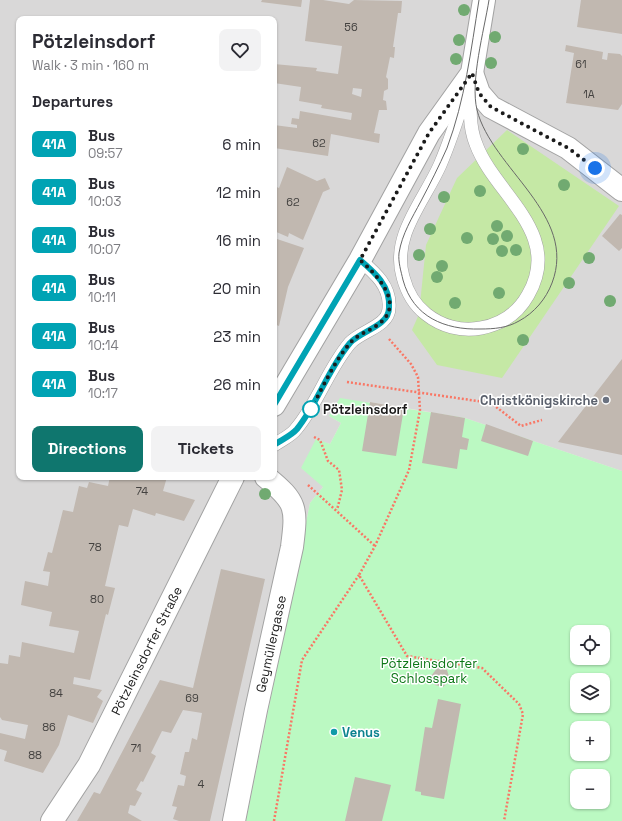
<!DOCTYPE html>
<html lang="en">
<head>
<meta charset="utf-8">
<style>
	:root { --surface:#fff; --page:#f2f2f3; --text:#2b2b33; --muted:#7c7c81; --accent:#0f766e }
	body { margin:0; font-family:"Space Grotesk",sans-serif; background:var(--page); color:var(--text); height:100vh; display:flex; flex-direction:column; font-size:15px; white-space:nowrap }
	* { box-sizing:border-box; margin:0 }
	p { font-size:13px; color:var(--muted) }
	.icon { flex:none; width:22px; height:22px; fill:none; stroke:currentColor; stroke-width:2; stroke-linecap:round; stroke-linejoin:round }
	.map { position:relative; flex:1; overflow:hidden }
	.details { position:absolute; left:16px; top:16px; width:261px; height:464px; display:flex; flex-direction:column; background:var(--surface); border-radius:8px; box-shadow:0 1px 3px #0004 }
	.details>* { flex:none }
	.badge { padding:0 8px; border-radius:6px; font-size:14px; line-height:26px }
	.fabs { position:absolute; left:570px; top:625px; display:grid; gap:8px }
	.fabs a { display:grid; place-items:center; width:40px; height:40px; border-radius:8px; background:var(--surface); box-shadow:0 1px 3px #0004; font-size:20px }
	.you { position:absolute; width:20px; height:20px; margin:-10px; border:3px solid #fff; border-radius:50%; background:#1a73e8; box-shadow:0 0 0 6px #1a73e833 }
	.map>.badge { position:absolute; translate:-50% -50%; box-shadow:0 0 0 2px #fff }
	h2 { padding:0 16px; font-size:15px; line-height:36px }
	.round { display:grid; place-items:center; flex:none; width:42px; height:42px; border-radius:8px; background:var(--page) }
	.head { display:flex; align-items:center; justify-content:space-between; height:68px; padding:0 16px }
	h1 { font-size:19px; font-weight:700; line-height:30px }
	.action { display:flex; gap:8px; margin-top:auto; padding:8px 16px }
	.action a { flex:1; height:46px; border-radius:8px; background:var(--accent); color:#fff; font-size:16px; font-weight:700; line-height:46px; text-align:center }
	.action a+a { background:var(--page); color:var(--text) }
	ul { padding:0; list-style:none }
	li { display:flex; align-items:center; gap:12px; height:48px; padding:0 16px }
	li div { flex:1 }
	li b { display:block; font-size:15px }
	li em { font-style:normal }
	li .badge { min-width:44px; font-weight:700; text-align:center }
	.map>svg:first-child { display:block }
</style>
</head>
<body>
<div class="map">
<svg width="622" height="821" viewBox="0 0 622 821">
	<rect width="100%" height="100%" fill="#ede9e0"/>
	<!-- residential -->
	<path fill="#d9d8d8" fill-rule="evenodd" d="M0,0H622V471L465,418L370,402L329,416L341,423L330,444L316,440L323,487L310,503L246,821H0ZM19,19H274V477H19Z"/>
	<!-- grass -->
	<path fill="#c5e8a5" d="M507,130L619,206L502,378L437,365L412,330L419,314L426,245L457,178Z"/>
	<!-- park -->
	<path fill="#bbf9c2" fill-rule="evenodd" d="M340,398L465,418L622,471V821H246L310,503L323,487L301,468L316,439L330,444L341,423L329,416ZM577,632H603V658H577ZM577,680H603V706H577ZM577,728H603V754H577ZM577,776H603V802H577Z"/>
	<!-- building -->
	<path fill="#c1b8b0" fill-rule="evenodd" d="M262,0H302L301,7L261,2Z
		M310,0H323L349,4L354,0L402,1L401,13H398L393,47H395L394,58L390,57L386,77L388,79V89L384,91L383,100L386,101L387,110H379L374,133L380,134L379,143L331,134L328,156L274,148V125L297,128V125L291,124L292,118L299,119L300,111L351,120L352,113L321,108L322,105L299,101L301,87L274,83V64L317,68L316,71L338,74L342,46L305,41ZM353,88L362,89L361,97L352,94Z
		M581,0H622V34L577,27Z
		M566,45L603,52L602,59L607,60L608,53L620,54L622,56V104L618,110L566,103L574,53L565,51Z
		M287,167L317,181L325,178L330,189L323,192L303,240L289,233L288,237L274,231V186L279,188Z
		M620,214L622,215V248L619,251L602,236Z
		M274,238L304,248L288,287L279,326L274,324Z
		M622,359V455L558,442Z
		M370,402L404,408L396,456L362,451Z
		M431,412L465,418L462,437L469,439L467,450L460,449L457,469L422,463Z
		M486,424L533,441L528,456L481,441Z
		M110,477H167L163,491L195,500L184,521L156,513L155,516L133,509L128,527L119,525L105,586L115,588L108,615L106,614L90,680L74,677L73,684L102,690L97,697L103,701L93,723L68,715L59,745L43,773L4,761L7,751L0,749V733L25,739L28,725L2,720L0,717V663L8,664L9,655L20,657L22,642L74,653L79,631L49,626L52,612L21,605L25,581L48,586L50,572L43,571L48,552L52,553L63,510L73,512L79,486L87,488L89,482L108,486Z
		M221,569L265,579L210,821H179L173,819L177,807L172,806L178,785L184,786L186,776L180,774L185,752H189L192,738L197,740L202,713L183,710L171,733L162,731L151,753L156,756L143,782L141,781L136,790L142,793L135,806L130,805L128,813L142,821H77L94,792L100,794L160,680L193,688Z
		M438,667L447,670L450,680L443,687L435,685L431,676Z
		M438,699L461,704L444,799L421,795V792L415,791L425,727L432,728Z
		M355,777L391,785L382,821H345Z"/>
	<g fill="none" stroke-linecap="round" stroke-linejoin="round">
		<defs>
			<path id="service" d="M472,73C471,97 467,122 476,144C494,194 564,233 528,295C518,313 502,324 481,328C461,332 441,326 426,314C413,304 407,292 403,277C391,236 424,201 440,165C453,135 462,104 472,73Z
				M274,445C281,440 291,436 296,429C318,403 328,369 350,343C361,331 389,326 389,308C391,286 374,272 360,260"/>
			<g id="minor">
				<path d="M472,73L479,93L491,107L568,148L622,190"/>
				<path id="s1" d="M234,821L256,710L292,547C297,508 297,502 266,477"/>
			</g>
			<g id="tertiary">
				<path d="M274,405L360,260L429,133L472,73L484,0"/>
				<path id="s2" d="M52,821L89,765L233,477"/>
			</g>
		</defs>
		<!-- service casing -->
		<use href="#service" stroke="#a2a2a2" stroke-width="14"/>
		<!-- minor casing -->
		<use href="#minor" stroke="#a2a2a2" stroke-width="24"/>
		<!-- tertiary casing -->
		<use href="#tertiary" stroke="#a2a2a2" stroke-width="24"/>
		<!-- path -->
		<path stroke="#f97765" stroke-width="2.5" stroke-dasharray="2 2" stroke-linecap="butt" d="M389,339L411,364L418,377L420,410L409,470L375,546L359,575L407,656L482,668L519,704L523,714L504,821
			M347,382L491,403L521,426L542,420
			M314,437L320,440L328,461L339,470L342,490L337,510
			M308,485L375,546
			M274,821L302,660L359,575"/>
		<!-- service -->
		<use href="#service" stroke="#fff" stroke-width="13"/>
		<!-- minor -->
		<use href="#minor" stroke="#fff" stroke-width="22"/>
		<!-- tertiary -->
		<use href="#tertiary" stroke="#fff" stroke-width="22"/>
		<!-- tram -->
		<path stroke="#696969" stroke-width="1" d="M479,0C471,50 465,100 447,148C439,166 430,184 421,201C412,218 402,234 399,253C398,262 401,271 403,280C413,317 445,330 480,329C494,329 507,328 519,321C534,313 546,299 552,283C578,215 492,169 477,110C470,81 484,31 489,0"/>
	</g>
	<!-- trees -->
	<g fill="#71aa71">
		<circle cx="464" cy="10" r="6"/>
		<circle cx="495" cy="37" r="6"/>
		<circle cx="459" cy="40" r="6"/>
		<circle cx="456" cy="59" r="6"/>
		<circle cx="491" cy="63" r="6"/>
		<circle cx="523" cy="149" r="6"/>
		<circle cx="564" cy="185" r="6"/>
		<circle cx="480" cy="191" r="6"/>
		<circle cx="444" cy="197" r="6"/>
		<circle cx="497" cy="226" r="6"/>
		<circle cx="430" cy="229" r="6"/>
		<circle cx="507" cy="236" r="6"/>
		<circle cx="467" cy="238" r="6"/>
		<circle cx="493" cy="239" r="6"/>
		<circle cx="516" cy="250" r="6"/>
		<circle cx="502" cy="251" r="6"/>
		<circle cx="419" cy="255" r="6"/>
		<circle cx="589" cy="258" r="6"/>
		<circle cx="442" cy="266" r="6"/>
		<circle cx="437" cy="277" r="6"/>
		<circle cx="569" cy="283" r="6"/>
		<circle cx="499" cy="293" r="6"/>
		<circle cx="610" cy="301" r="6"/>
		<circle cx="455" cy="303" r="6"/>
		<circle cx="523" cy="340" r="6"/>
		<circle cx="265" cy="494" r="6"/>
	</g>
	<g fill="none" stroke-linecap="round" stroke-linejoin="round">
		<defs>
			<path id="line" d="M274,405L360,260C374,272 391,286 389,308C389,326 361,331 350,343C328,369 318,403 297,429C291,436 281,440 274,445"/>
		</defs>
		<!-- line casing -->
		<use href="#line" stroke="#fff" stroke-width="9"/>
		<!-- line -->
		<use href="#line" stroke="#00a3b4" stroke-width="6"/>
		<!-- walk -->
		<path stroke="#1b1b1b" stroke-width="4" stroke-dasharray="0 7.2" d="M311,409C323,387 334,362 350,343C359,333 371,331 380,323C405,303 376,274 360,260L429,133L472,73L479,93L491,107L568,148L595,168"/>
	</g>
	<!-- markers -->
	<circle fill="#6b7280" stroke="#fff" stroke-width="1.5" cx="606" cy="400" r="4"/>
	<circle fill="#fff" stroke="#00a3b4" stroke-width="2" cx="311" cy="409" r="8"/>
	<circle fill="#0f9aa8" stroke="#fff" stroke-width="1.5" cx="334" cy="732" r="4"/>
	<g text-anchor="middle" stroke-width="3" stroke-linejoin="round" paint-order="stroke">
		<!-- number labels -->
		<g font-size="11" fill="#444240">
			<text x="351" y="31">56</text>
			<text x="581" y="68">61</text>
			<text x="589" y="98">1A</text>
			<text x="319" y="147">62</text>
			<text x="293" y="206">62</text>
			<text x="142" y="495">74</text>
			<text x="95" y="551">78</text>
			<text x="97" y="603">80</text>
			<text x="56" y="697">84</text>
			<text x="192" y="702">69</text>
			<text x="49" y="731">86</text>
			<text x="136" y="752">71</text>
			<text x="35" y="759">88</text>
			<text x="201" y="788">4</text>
		</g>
		<!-- worship labels -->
		<g font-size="13" font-weight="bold" fill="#5b616d" stroke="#fff" text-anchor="end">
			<text x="598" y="405">Christkönigskirche</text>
		</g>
		<!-- stop labels -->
		<g font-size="13" font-weight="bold" fill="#1b1b1b" stroke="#fff" text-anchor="start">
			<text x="323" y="414">Pötzleinsdorf</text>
		</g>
		<!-- street labels -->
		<g font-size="13" fill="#1b1b1b" stroke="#fff">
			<text dy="5" stroke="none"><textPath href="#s1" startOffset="181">Geymüllergasse</textPath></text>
			<text dy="5" stroke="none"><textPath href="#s2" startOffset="195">Pötzleinsdorfer Straße</textPath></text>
		</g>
		<!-- park labels -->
		<g font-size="13" fill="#0b7716" stroke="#fff">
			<text x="429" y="668">Pötzleinsdorfer<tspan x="429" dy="15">Schlosspark</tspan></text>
		</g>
		<!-- culture labels -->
		<g font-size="13" font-weight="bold" fill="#0d838f" stroke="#fff" text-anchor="start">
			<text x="342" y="737">Venus</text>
		</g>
	</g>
</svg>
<div class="fabs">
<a><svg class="icon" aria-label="locate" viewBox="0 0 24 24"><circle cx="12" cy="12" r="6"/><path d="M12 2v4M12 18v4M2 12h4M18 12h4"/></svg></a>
<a><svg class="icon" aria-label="layers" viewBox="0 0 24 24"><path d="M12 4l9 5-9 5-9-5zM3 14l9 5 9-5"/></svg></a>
<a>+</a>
<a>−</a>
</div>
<div class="you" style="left:595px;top:168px"></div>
<section class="details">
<div class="head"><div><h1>Pötzleinsdorf</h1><p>Walk · 3 min · 160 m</p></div><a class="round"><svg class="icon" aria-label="heart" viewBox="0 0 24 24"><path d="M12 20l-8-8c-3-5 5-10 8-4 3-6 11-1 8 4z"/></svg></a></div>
<h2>Departures</h2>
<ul>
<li><span class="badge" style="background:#00a3b4;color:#fff">41A</span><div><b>Bus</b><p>09:57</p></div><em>6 min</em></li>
<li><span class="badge" style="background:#00a3b4;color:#fff">41A</span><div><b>Bus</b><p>10:03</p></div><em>12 min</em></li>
<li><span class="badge" style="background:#00a3b4;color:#fff">41A</span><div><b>Bus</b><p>10:07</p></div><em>16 min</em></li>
<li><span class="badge" style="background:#00a3b4;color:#fff">41A</span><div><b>Bus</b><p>10:11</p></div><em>20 min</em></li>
<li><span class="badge" style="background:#00a3b4;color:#fff">41A</span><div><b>Bus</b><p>10:14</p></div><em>23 min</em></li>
<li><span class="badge" style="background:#00a3b4;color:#fff">41A</span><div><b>Bus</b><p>10:17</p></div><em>26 min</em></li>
</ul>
<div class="action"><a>Directions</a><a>Tickets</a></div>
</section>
</div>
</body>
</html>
